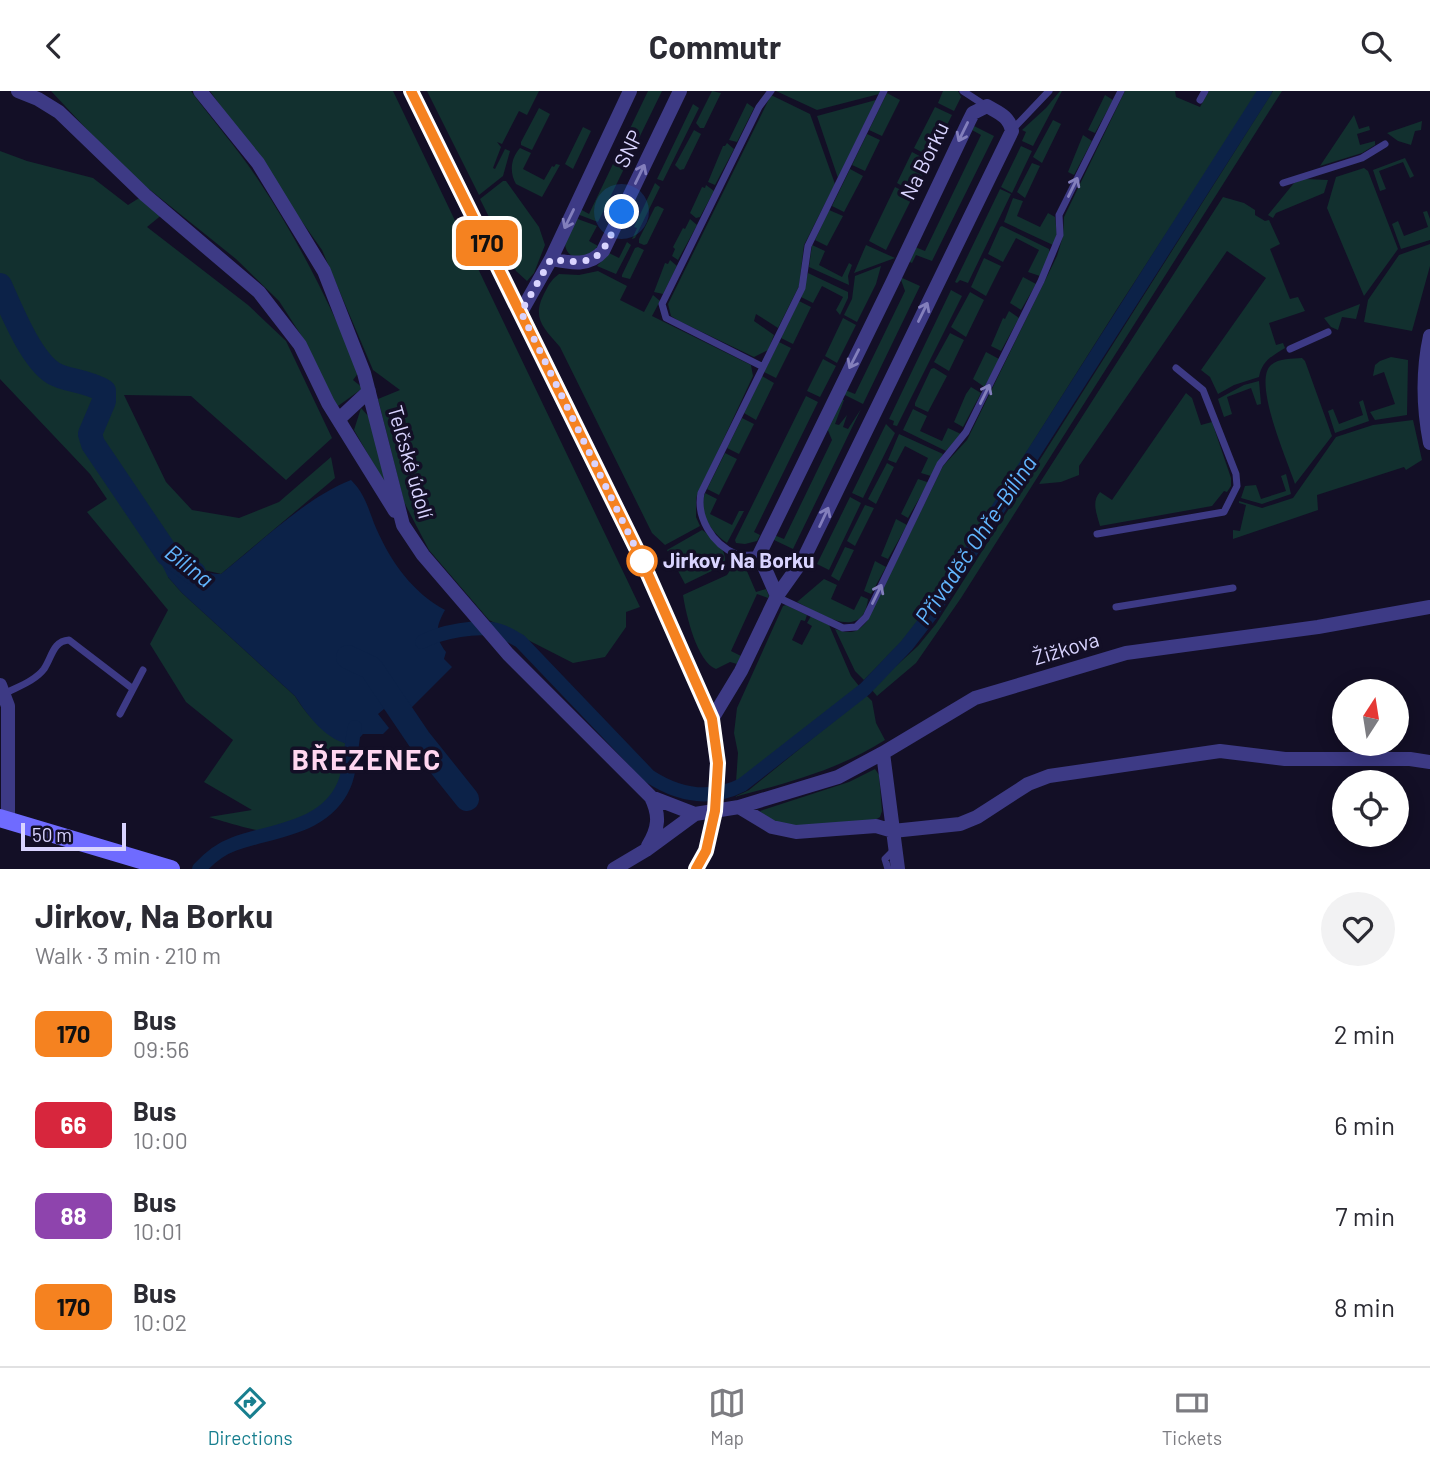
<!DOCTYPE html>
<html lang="en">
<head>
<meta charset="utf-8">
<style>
	:root { --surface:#fff; --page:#f2f2f3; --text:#2b2b33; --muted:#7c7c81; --line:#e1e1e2; --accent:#187f8f }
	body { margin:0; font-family:Barlow,sans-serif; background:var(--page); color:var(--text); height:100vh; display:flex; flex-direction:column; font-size:26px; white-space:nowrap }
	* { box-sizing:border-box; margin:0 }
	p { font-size:23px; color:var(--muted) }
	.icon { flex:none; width:38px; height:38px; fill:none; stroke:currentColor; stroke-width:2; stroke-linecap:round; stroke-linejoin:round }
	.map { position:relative; height:778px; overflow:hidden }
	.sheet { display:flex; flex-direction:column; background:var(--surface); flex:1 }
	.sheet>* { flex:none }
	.badge { padding:0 14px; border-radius:10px; font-size:24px; line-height:46px }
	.needle { width:46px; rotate:12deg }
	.fabs { position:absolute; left:1332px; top:588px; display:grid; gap:14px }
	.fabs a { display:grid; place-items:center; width:77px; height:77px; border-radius:50%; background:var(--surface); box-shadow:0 4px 18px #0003; font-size:35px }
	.scale { position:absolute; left:21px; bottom:18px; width:105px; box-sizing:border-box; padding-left:7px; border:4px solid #d9d4ff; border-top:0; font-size:19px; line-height:24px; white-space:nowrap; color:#d9d4ff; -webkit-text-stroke:5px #130f26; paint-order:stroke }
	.you { position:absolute; width:35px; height:35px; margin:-18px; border:5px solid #fff; border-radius:50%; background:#1a73e8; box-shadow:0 0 0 10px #1a73e833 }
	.map>.badge { position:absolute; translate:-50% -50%; box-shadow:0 0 0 4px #fff }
	.round { display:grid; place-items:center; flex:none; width:74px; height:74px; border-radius:37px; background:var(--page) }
	.headline { display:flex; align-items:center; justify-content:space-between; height:119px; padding:0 35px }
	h1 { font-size:33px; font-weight:700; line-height:52px }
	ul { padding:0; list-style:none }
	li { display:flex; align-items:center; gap:21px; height:91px; padding:0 35px }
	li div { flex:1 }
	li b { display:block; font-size:26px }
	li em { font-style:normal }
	li .badge { min-width:77px; font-weight:700; text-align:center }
	header { display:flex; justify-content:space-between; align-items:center; height:91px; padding:0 35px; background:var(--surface); font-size:32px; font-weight:700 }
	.tab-bar { display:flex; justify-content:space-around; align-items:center; height:98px; border-top:2px solid var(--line); background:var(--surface); font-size:19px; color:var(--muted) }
	.tab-bar a { display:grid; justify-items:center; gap:4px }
	.tab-bar .selected { color:var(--accent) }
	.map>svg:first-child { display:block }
</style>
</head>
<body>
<header><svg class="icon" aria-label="back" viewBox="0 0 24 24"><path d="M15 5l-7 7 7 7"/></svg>Commutr<svg class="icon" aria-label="search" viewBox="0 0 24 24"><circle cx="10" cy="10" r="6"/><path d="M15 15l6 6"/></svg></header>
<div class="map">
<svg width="1430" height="778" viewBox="0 0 1430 778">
	<rect width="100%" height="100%" fill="#130f26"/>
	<!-- green -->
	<path fill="#12302f" d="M51,0H191C213,30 239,59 259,90C299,150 331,215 359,281L353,289L363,297L338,315L330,304L301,244L279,210L236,168L124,78Z
		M210,0H393L640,516L626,521V536L605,566L573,572L489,529L429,459L404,411L378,308L400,299L373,279L322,159Z
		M427,0H539L527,24L519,20L502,53L497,51L501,56L493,77L495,78L505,58L510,60L503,85L479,104Z
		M648,0H662L598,131L577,123L580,118L589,123Z
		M712,0L721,2L704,37H700L696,32Z
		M776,0H881L879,3L817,19Z
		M943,0H958L961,6L954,20L938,12Z
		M1060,0H1062L1033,55L1022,50L1026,41L1022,39L1046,17Z
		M1125,0H1175L1176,6L1200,16L1209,0H1259L1117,218L926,520L901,551L864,589L855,580L835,538C849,543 857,543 867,530L943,375L967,349L1057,165L1063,145L1064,126Z
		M1273,0H1282L961,507L916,572L877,605L871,598L918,555L936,533Z
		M887,2L900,9L882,45L869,39Z
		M771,4L810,23L835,93L804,154L799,195L778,237L756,223L754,230L774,244L768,259L754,266L679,230L671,225L668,213Z
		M1105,4L1113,9L1095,42L1088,39Z
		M876,9L838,87L817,25Z
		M747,12L754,17L737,51L729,49Z
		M693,13L699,17L663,90L657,88Z
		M935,16L952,24L931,66L914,57Z
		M539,17L550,23L532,59L521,54V51Z
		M1354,24L1359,38L1369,35L1370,39L1357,43L1360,54L1375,50V54L1362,62L1320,75Z
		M1053,29L1061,33L1042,72L1033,66Z
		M1422,30L1421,39L1415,40L1411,54L1398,50L1387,42Z
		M974,35L994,45L932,170L916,164L912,172L908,170L915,156L925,160L981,44L972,39Z
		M583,36L591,40L573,78L565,73Z
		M694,39L701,43L684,78L680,79L675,74Z
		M867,43L880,49L865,80L852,74Z
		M1083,44L1092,50L1074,84L1068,81Z
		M727,52L734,58L715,94L708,91L723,55H725Z
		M1021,55L1032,60L1012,102L1001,96Z
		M520,57L531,62L523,78L544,89L552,75L554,76L556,73L560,74L542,106L516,93C509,81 511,67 520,57Z
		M0,60L27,70L93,87L128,114L144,104L164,122L147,136L248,214L286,250L332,347L286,389L191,305L124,304L166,391L192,419L239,427L279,411L331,366L335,387L221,483L200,478L168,486L182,502L295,605C309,628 325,641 348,654C347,666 347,680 342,691C332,713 296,737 272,741C261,742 222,730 209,726L252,719L204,691L233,649L186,611L150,553L168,519L87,421L107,408L90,383L0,288Z
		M912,61L929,70L914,102L897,92Z
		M1405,67L1414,85L1410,87L1403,71L1379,80L1386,98L1380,100L1373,79Z
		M1032,72L1040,75L1025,107L1017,101Z
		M1364,77L1368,80L1398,158L1364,205L1327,117L1336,86Z
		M850,78L863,85L844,121L832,115Z
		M1304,88L1328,89L1324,102L1276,122L1273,127L1268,124L1294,92Z
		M503,90H506L539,136L545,154L534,182L527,190L516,180L480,108Z
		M655,92L660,96L635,147L632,148L637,137L634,136Z
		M706,94L714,100L700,126L696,127L690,122L702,96L705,97Z
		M895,96L913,105L886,159L869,150Z
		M1000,98L1011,103L968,192L960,189L957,192L955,191Z
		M1223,106L1244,112L1255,119V124L1265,130L1269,129L1280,153L1270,158L1290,208L1298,206L1305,220L1269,232L1276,254L1283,252L1285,257C1272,265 1262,270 1259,286L1234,294L1218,303L1210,286L1201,279L1266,187L1227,160L1079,375V384L1061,391L1039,393Z
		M1013,107L1023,110L1017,125L1040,136L1048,122L1055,126L1057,143L1053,154L1004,131Z
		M658,115L664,118L647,153L644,154L639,152V148L655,116Z
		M829,119L843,125L827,155L815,149Z
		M1427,120L1430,128V149L1401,158L1392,133L1398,130L1404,145L1428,136L1423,121Z
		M575,127L597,135L589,150L598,155L590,164L574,166C557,157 569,141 575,127Z
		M690,128L697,134L678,169L672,165L675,158L673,156L683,137L685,138Z
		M1002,135L1049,158L1050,163L1040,185L1028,181L1039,159L1016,147L1003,171L988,163L1000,136Z
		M627,151L631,154L616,183L597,175L609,162L619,167Z
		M1430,153V175L1412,240L1364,231L1368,209L1399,164Z
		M812,154L825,160L819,174L842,186L849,172L852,174L848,185L849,194L809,176Z
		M866,154L895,167L854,182Z
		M638,156L644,159L630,188L622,186V184L635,157Z
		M984,167L1001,175L986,205L971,196Z
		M670,169L677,175L663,203L654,201L665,172L668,173Z
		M881,175L876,193L857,231L844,224L852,208L855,185Z
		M598,180L627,195L620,209L644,221L653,204L660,210L652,225L751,274L753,285L696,407V426L700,435L665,454L652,442L560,256C543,236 531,227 545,201C549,193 552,188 559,183L579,184Z
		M808,182L848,201V207L840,224L836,219L843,206L822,195L813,212L801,206Z
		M900,186L920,195L863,313L843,303L845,299L855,303L905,200Z
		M1023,186L1036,193L1021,219L1010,212Z
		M951,199L962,205L897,335L893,334L894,330L889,328Z
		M970,201L984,209L966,246L951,236Z
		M799,210L811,216L793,253L781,247Z
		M1360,213L1356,228L1342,226L1338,239L1331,236L1324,227Z
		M1009,220L1019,227L1001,260L991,255L1003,227L1005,228Z
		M843,227L856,234L837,272L825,265Z
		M950,242L964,249L949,280L934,271Z
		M779,251L791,257L776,287L764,281Z
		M986,261L999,268L985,295H983L973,288Z
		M1391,266L1408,269L1407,324L1375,329L1370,321L1395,313L1384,281L1373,285L1375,274L1380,270Z
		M1302,267L1305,270L1332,345L1295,393C1288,371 1252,291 1271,274C1279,267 1292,268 1302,267Z
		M823,268L836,275L820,306L807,300Z
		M934,277L947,285L928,321L915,315V312L931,278Z
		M762,285L774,292L756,329L744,322Z
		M1259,290L1261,313L1257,314L1251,297L1227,306L1232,323L1224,326L1218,308L1244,294Z
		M971,296L981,302L963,336L954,331L966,303Z
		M1186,302L1192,307L1201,334L1212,331L1231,387V395L1227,401L1224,400L1212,415L1100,435C1097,423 1091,411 1100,401L1112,409Z
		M806,305L818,311L754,441L760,444L757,450L745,453L736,452L735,449Z
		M841,308L844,309L835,333L839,334L847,324L843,336L848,338L861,318L793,458L772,448L774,444L784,448L832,349L827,337Z
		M1363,309L1369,330L1335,342L1328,320L1333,318L1339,333L1363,324L1359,311Z
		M361,317L370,327L388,398L354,339Z
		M913,318L927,325L920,340L942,350L948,337L961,343L946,360L903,339Z
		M742,327L754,333L739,363L727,357Z
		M1413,329L1422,369L1406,379L1404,376L1317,404L1318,419L1233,448V439L1240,440L1246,414L1239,412V410L1262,417L1293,407L1336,346L1373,334Z
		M886,333L895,342L863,407L852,402Z
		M899,343L943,363L931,385L921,382L928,367L905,355L896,372L888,369Z
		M725,362L737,368L719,404L707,398Z
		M887,372L894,376L876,413L868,408Z
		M1286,383L1291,403L1262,413L1241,407L1245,395L1256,394L1261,408L1286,400L1281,385Z
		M918,388L927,391V394L908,427L901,423Z
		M705,402L717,408L710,423L732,434L739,420H744L727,452C711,441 698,423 705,402Z
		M850,406L861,412L829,479L817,473Z
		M865,414L874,417L855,455L847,450Z
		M896,428L907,434L888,468L881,465Z
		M702,439C714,447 729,459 724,474L685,493L667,459Z
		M845,456L854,459L839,490L831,485Z
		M743,468L755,473L746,478L756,501L766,498L769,505L768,507L757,503L731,560L741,565L737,573L730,571L716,578C697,571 686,524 683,504L727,484L737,469Z
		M875,470L886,476L871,503L864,500Z
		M824,488L837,494L831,508L854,519L861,505L868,508C863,552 819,522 797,511Z
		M786,514L807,524L805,530L801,529L792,549L802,554L812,535L807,532L811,525L829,534L851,585L859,595L748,684L736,691L738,662L734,642L737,617L783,515Z
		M866,604L872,610L876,632L885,649C838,679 787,692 734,706L749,699Z
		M875,678L879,684L882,720L880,726L875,729C846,732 779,749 760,720L849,691Z"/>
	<!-- water -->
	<path fill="#0c2248" d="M351,389C366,404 368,418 376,437C391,471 412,501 445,519C436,535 434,546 446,561L444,568L452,576L411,617L381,579L372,585L398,629L384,618L378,623L389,637L383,643H363L353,654C327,651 308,625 295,605L182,502L168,486L162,474L168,464L178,459C198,468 197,484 221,483C260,452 305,407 351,389Z"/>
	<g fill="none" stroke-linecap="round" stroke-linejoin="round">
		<!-- canal -->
		<path stroke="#0c2248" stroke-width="14" d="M422,551C440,541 479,533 500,540C507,542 514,547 520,550L649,685C678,704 710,710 742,694L865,598L907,554L931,523L1265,0
			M199,778C209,767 220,758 234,753C272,739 325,738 344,694C352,676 350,655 355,636"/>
		<!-- river -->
		<path stroke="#0c2248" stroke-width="24" d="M0,194C11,218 30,267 53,282C65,290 87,289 104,300V310L90,343L93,353L168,464L194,482
			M348,566L371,577L419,648L467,708"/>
		<!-- lane -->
		<path stroke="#3d3a85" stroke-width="7" d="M963,0L986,15
			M1200,9L1205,0
			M1012,39L1049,0
			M1283,92L1362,67L1385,53
			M1290,258L1328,241
			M763,276L666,227L662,213L759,16L771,0
			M1097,443L1224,421L1237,395L1236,383L1203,299L1176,277
			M759,464C752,464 742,465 736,463C712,453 696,426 701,402L802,197L808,155L884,0
			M777,506L843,537L856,536L866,526L940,373L966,341L1041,190L1060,144L1059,124L1121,0
			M1116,516L1233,497
			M4,603C17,596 35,590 44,578C52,566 53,550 69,549L133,598
			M120,623L143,579
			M888,778L885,768L894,759"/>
		<!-- street -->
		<path stroke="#3d3a85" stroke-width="14" d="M18,0L38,8L59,21L145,104L259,201L300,254L328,312L395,420
			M200,0L258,72L324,180L364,282L403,434L423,464L508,563L651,706
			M411,0L639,463L712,628L717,672
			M551,168C571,172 589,176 603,160L680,0
			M521,221L551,168L630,0
			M1430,245C1422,282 1423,316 1430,352
			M339,328L369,300
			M0,594L8,615V730
			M712,628L741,580L777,505L804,467L1012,40C1009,25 999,22 987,15L973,22L969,30L892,192L759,464L777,505
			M883,662L898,778
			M739,716L772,736L796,741L876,735L893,740L960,733L977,726L1028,693L1049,685L1220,660L1285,668H1410L1430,671
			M648,755C659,737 660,724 651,706L695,723
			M614,778L646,759L695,723L739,716L838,686L883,662L975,607L1126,562L1318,536L1430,516
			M696,778L706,760"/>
		<!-- secondary -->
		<path stroke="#6f6bff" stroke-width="18" d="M0,727L171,778"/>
		<!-- street-bridge -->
		<path stroke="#3d3a85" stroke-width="14" d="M706,760L715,720L717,672"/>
	</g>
	<!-- one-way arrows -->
	<defs><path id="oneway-shaft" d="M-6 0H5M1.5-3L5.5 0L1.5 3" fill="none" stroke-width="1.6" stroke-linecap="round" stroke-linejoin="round" transform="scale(1.75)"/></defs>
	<g stroke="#837fbc">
		<use href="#oneway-shaft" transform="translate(963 41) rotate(116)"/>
		<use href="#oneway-shaft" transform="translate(640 83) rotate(-64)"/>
		<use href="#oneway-shaft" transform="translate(1073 96) rotate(-64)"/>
		<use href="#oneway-shaft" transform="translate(569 128) rotate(116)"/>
		<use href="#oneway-shaft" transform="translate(923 221) rotate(-64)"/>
		<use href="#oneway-shaft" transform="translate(854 268) rotate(117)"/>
		<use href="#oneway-shaft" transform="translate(985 303) rotate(-64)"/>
		<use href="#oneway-shaft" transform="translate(824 426) rotate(-65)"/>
		<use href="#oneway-shaft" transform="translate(877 503) rotate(-64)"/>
	</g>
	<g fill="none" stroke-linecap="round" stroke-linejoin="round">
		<defs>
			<path id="line" d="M411,0L639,463L712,628L718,672L715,720L706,760L696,778"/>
		</defs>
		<!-- line casing -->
		<use href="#line" stroke="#fff" stroke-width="16"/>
		<!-- line -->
		<use href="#line" stroke="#f58220" stroke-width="10"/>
		<!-- walk -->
		<path stroke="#d9d4ff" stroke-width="7" stroke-dasharray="0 12.6" d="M622,121C601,163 603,177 551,168L521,221L642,470"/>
	</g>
	<!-- markers -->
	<circle fill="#fff" stroke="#f58220" stroke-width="3.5" cx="642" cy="470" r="14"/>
	<g text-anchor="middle" stroke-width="7" stroke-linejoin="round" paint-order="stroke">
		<!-- street labels -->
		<g font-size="21" fill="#d9d4ff" stroke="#130f26">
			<text transform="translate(629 58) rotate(-64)" y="7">SNP</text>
			<text transform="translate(925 70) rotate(-64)" y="7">Na Borku</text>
			<text transform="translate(410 371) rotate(74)" y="7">Telčské údolí</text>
			<text transform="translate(1066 558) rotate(-17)" y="7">Žižkova</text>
		</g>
		<!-- stop labels -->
		<g font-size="21" font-weight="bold" fill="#d9d4ff" stroke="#130f26" text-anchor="start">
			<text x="663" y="477">Jirkov, Na Borku</text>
		</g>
		<!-- water labels -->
		<g font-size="23" font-style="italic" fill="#62b6ff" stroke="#130f26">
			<text transform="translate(976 449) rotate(-56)" y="8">Přivaděč Ohře-Bílina</text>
			<text transform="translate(189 475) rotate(38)" y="8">Bílina</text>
		</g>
		<!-- district labels -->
		<g font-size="28" font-weight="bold" letter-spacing="2" fill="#ffd6f0" stroke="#130f26">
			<text x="367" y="679">BŘEZENEC</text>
		</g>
	</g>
</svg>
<div class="fabs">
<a><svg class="needle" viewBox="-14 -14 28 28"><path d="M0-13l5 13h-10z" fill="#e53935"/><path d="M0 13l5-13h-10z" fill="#7c7c81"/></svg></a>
<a><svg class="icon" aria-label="locate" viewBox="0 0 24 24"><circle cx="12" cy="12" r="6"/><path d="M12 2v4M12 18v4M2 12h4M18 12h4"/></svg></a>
</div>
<div class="scale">50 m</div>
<div class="you" style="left:622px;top:121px"></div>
<b class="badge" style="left:487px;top:152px;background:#f58220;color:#111">170</b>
</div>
<section class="sheet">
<div class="headline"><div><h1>Jirkov, Na Borku</h1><p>Walk · 3 min · 210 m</p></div><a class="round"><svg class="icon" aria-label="heart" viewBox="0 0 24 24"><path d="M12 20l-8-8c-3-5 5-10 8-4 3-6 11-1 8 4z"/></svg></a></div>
<ul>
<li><span class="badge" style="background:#f58220;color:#111">170</span><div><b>Bus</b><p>09:56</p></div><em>2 min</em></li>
<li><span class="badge" style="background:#d7263d;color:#fff">66</span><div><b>Bus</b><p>10:00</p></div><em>6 min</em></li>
<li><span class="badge" style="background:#8e44ad;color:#fff">88</span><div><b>Bus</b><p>10:01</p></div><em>7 min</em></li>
<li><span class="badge" style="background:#f58220;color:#111">170</span><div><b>Bus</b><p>10:02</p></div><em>8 min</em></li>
</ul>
</section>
<nav class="tab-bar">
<a class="selected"><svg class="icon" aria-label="directions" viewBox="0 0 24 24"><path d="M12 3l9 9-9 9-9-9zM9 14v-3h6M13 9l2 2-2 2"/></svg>Directions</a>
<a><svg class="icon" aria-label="map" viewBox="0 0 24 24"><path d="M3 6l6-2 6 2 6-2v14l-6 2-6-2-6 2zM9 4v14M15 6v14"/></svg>Map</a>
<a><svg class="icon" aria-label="tickets" viewBox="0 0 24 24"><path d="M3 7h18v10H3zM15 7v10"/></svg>Tickets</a>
</nav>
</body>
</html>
